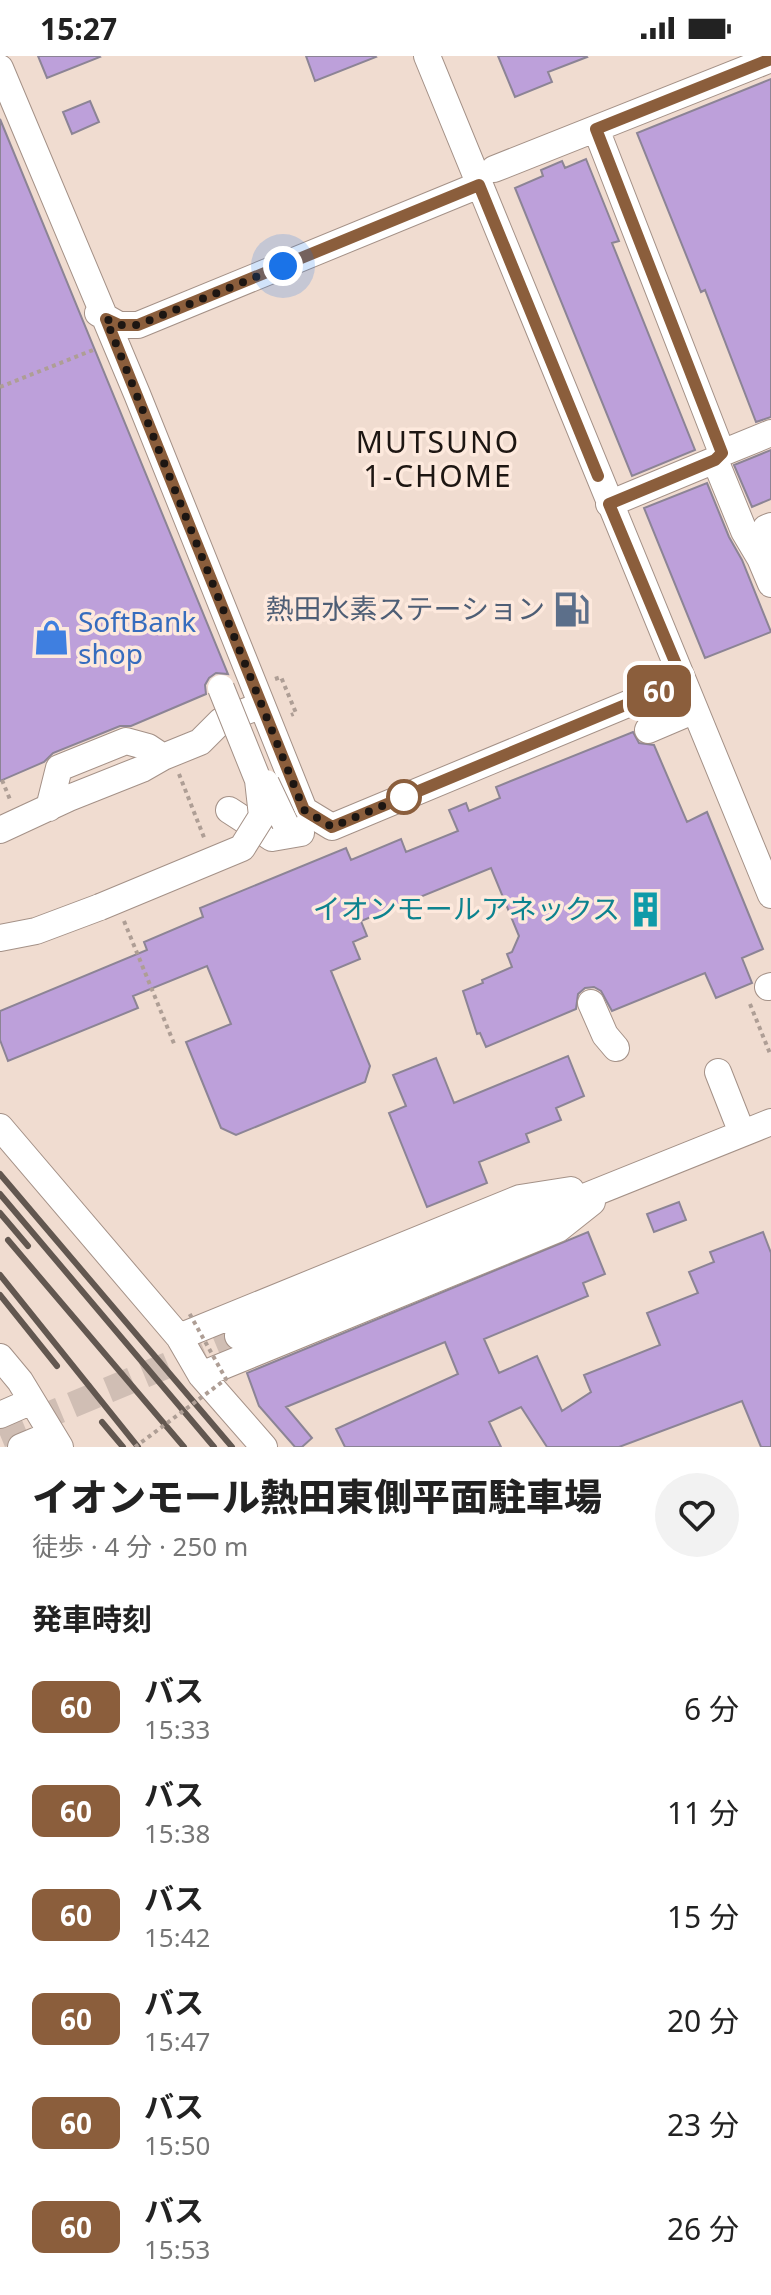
<!DOCTYPE html>
<html lang="ja">
<head>
<meta charset="utf-8">
<style>
	:root { --surface:#fff; --page:#f2f2f2; --text:#222; --muted:#767676 }
	body { margin:0; font-family:"Noto Sans","Noto Sans JP",sans-serif; background:var(--page); color:var(--text); height:100vh; display:flex; flex-direction:column; font-size:30px; white-space:nowrap }
	* { box-sizing:border-box; margin:0 }
	p { font-size:26px; color:var(--muted) }
	.icon { flex:none; width:44px; height:44px; fill:none; stroke:currentColor; stroke-width:2; stroke-linecap:round; stroke-linejoin:round }
	.map { position:relative; height:1391px; overflow:hidden }
	.panel { display:flex; flex-direction:column; background:var(--surface); flex:1 }
	.panel>* { flex:none }
	.badge { padding:0 16px; border-radius:12px; font-size:28px; line-height:52px }
	.you { position:absolute; width:40px; height:40px; margin:-20px; border:6px solid #fff; border-radius:50%; background:#1a73e8; box-shadow:0 0 0 12px #1a73e833 }
	.map>.badge { position:absolute; translate:-50% -50%; box-shadow:0 0 0 4px #fff }
	h2 { padding:0 32px; font-size:30px; line-height:72px }
	.round { display:grid; place-items:center; flex:none; width:84px; height:84px; border-radius:42px; background:var(--page) }
	.headline { display:flex; align-items:center; justify-content:space-between; height:136px; padding:0 32px }
	h1 { font-size:38px; font-weight:800; line-height:60px }
	ul { padding:0; list-style:none }
	li { display:flex; align-items:center; gap:24px; height:104px; padding:0 32px }
	li div { flex:1 }
	li b { display:block; font-size:30px }
	li em { font-style:normal }
	li .badge { min-width:88px; font-weight:700; text-align:center }
	.status { display:flex; justify-content:space-between; align-items:center; height:56px; padding:0 40px; background:var(--surface); direction:ltr }
	.status svg { height:22px; fill:currentColor }
	.map>svg:first-child { display:block }
</style>
</head>
<body>
<div class="status"><b>15:27</b><svg viewBox="0 0 49 12"><path d="M0 12V9h3v3zM5 12V6h3v6zM10 12V3h3v9zM15 12V0h3v12zM26 1h20v11H26zM47 4h2v5h-2z"/></svg></div>
<div class="map">
<svg width="771" height="1391" viewBox="0 0 771 1391">
	<rect width="100%" height="100%" fill="#f0dcd0"/>
	<!-- building -->
	<path fill="#bda0da" stroke="#8c8495" stroke-width="2" d="M38,0H99L100,1L47,22Z
		M306,0H375L376,1L315,25Z
		M498,0H586L587,1L548,16L552,26L515,41Z
		M771,23V361L756,366L705,234L701,236L637,77Z
		M90,45L99,66L72,78L63,56Z
		M0,63L228,618L216,617L209,622L205,629L206,638L131,670H120L53,697L44,706L0,725Z
		M586,103L619,185L612,187L695,394L632,420L515,132L543,120L541,114L562,105L565,112Z
		M771,394V443L752,451L734,409Z
		M707,427L729,481L742,504L771,576L705,602L644,452Z
		M633,676L639,687L654,689L687,766L707,756L763,893L742,902L752,927L716,942L705,917L612,955L601,935L594,931L585,932L578,938L576,953L486,991L480,977L477,978L463,935L483,927L482,924L512,911L507,898L512,896L519,880L491,812L361,865L367,880L353,886L360,903L331,915L370,1010L365,1026L236,1079L221,1072L186,986L231,968L207,910L133,940L138,952L8,1005L0,984V955L147,894L144,886L203,861L200,852L346,792L351,804L401,783L406,796L458,775L449,754L466,747L469,755L500,742L496,731Z
		M568,1000L584,1040L556,1052L561,1064L526,1078L529,1086L479,1106L487,1127L427,1151L389,1057L406,1050L393,1019L436,1002L454,1047Z
		M679,1146L686,1164L654,1176L647,1158Z
		M588,1176L605,1218L583,1227L588,1240L484,1283L499,1317L537,1300L562,1355L591,1336L584,1319L660,1289L647,1257L698,1237L689,1216L714,1206L710,1196L763,1176L771,1197V1391H761L742,1345L619,1391H547L521,1351L489,1366L501,1391H345L336,1373L458,1318L445,1286L286,1351L312,1382L302,1391H295L259,1350L247,1317Z"/>
	<g fill="none" stroke-linecap="round" stroke-linejoin="round">
		<!-- minor-tunnel -->
		<path stroke="#d0beb4" stroke-width="26" stroke-dasharray="26 13" stroke-linecap="butt" d="M0,1379L238,1280"/>
		<defs>
			<path id="minor" d="M427,0L771,839
				M0,12L137,338L304,754L332,771L683,625
				M596,73L722,397L771,377
				M494,113L771,3
				M98,257L119,269H138L479,129
				M715,404L744,475L760,502
				M609,448L715,404L722,397
				M771,470L766,472L760,502L771,528
				M648,674L695,654
				M49,752L59,712L126,685L148,691L163,701
				M229,754L272,782L301,777
				M0,774L69,742L142,713L163,701L200,686L221,665L254,652
				M0,882L36,875L100,851
				M768,931L771,930
				M591,947L605,979L616,992
				M718,1016L742,1077
				M0,1071L179,1281L201,1319L264,1391
				M238,1280L771,1066
				M179,1281L520,1142L571,1134
				M0,1301L20,1325L60,1391
				M201,1319L558,1173L592,1146
				M0,1359L32,1345
				M21,1391L52,1378"/>
		</defs>
		<!-- minor casing -->
		<use href="#minor" stroke="#a49187" stroke-width="28"/>
		<!-- path -->
		<path stroke="#ae9e95" stroke-width="4" stroke-dasharray="4 4" stroke-linecap="butt" d="M0,331L93,294
			M275,623L281,621L296,657L291,659
			M179,718L205,784
			M2,724L11,746
			M124,865L175,990
			M750,948L771,1000"/>
		<!-- minor -->
		<use href="#minor" stroke="#fff" stroke-width="26"/>
		<!-- rail -->
		<path stroke="#625750" stroke-width="6" d="M0,1118L232,1391
			M0,1138L214,1391
			M0,1157L28,1190
			M8,1184L184,1391
			M0,1219L138,1391
			M0,1239L57,1310
			M102,1366L123,1391"/>
		<defs>
			<path id="minor-bridge" d="M266,727L285,767
				M100,851L242,792L262,760L258,724L221,632"/>
		</defs>
		<!-- minor-bridge casing -->
		<use href="#minor-bridge" stroke="#a49187" stroke-width="28" stroke-linecap="butt"/>
		<!-- path-bridge -->
		<path stroke="#ae9e95" stroke-width="4" stroke-dasharray="4 4" stroke-linecap="butt" d="M135,1391L226,1323L188,1255"/>
		<!-- minor-bridge -->
		<use href="#minor-bridge" stroke="#fff" stroke-width="26"/>
	</g>
	<g fill="none" stroke-linecap="round" stroke-linejoin="round">
		<defs>
			<path id="line" d="M598,420L479,129L138,269H119L106,263L304,754L332,771L683,625L609,448L715,404L722,397L596,73L771,3"/>
		</defs>
		<!-- line casing -->
		<use href="#line" stroke="#fff" stroke-width="18"/>
		<!-- line -->
		<use href="#line" stroke="#8b5e3c" stroke-width="12"/>
		<!-- walk -->
		<path stroke="#1d1612" stroke-width="8" stroke-dasharray="0 14.4" d="M283,210L138,269H119L106,263L304,754L332,771L406,740L404,741"/>
	</g>
	<!-- icons -->
	<defs>
		<symbol id="fuel-bare" viewBox="-9 -9 18 18"><path d="M-5.5-6h7V0h2V4h1.3V-2.5L3-4.5l.8-.8L6-3V5H2.5V1h-1V6h-7ZM-4.2-4.7v3.2H.2V-4.7Z" fill="#5c6f8a" stroke="#fde9dd" stroke-width="2.5" paint-order="stroke"/></symbol>
		<symbol id="shop-bare" viewBox="-9 -9 18 18"><path d="M-5-2.5h2.3a2.7 3.5 0 0 1 5.4 0H5L5.5 6h-11ZM-1.5-2.5h3a1.5 2.3 0 0 0-3 0Z" fill="#3f7fe0" stroke="#fde9dd" stroke-width="2.5" paint-order="stroke"/></symbol>
		<symbol id="building-bare" viewBox="-9 -9 18 18"><path d="M-4-6H4V6H1V3H-1V6H-4ZM-2.5-4.3h1.7v1.8h-1.7ZM.8-4.3h1.7v1.8H.8ZM-2.5-1h1.7V.8h-1.7ZM.8-1h1.7V.8H.8Z" fill="#0f9aa8" stroke="#fde9dd" stroke-width="2.5" paint-order="stroke"/></symbol>
	</defs>
	<g fill-rule="evenodd">
		<use href="#fuel-bare" x="546" y="528" width="51" height="51"/>
		<use href="#shop-bare" x="26" y="556" width="51" height="51"/>
		<use href="#building-bare" x="620" y="828" width="51" height="51"/>
	</g>
	<!-- markers -->
	<circle fill="#fff" stroke="#8b5e3c" stroke-width="4" cx="404" cy="741" r="16"/>
	<g text-anchor="middle" stroke-width="7" stroke-linejoin="round" paint-order="stroke">
		<!-- service labels -->
		<g font-size="28" fill="#4e5e75" stroke="#fde9dd" text-anchor="end">
			<text x="545" y="563">熱田水素ステーション</text>
		</g>
		<!-- shop labels -->
		<g font-size="28" fill="#366cbe" stroke="#fde9dd" text-anchor="start">
			<text x="78" y="576">SoftBank<tspan x="78" dy="32">shop</tspan></text>
		</g>
		<!-- culture labels -->
		<g font-size="28" fill="#0d838f" stroke="#fde9dd" text-anchor="end">
			<text x="620" y="863">イオンモールアネックス</text>
		</g>
		<!-- neighbourhood labels -->
		<g font-size="30" letter-spacing="2" fill="#1d1612" stroke="#fde9dd">
			<text x="438" y="397">MUTSUNO<tspan x="438" dy="34">1-CHOME</tspan></text>
		</g>
	</g>
</svg>
<div class="you" style="left:283px;top:210px"></div>
<b class="badge" style="left:659px;top:635px;background:#8b5e3c;color:#fff">60</b>
</div>
<section class="panel">
<div class="headline"><div><h1>イオンモール熱田東側平面駐車場</h1><p>徒歩 · 4 分 · 250 m</p></div><a class="round"><svg class="icon" aria-label="heart" viewBox="0 0 24 24"><path d="M12 20l-8-8c-3-5 5-10 8-4 3-6 11-1 8 4z"/></svg></a></div>
<h2>発車時刻</h2>
<ul>
<li><span class="badge" style="background:#8b5e3c;color:#fff">60</span><div><b>バス</b><p>15:33</p></div><em>6 分</em></li>
<li><span class="badge" style="background:#8b5e3c;color:#fff">60</span><div><b>バス</b><p>15:38</p></div><em>11 分</em></li>
<li><span class="badge" style="background:#8b5e3c;color:#fff">60</span><div><b>バス</b><p>15:42</p></div><em>15 分</em></li>
<li><span class="badge" style="background:#8b5e3c;color:#fff">60</span><div><b>バス</b><p>15:47</p></div><em>20 分</em></li>
<li><span class="badge" style="background:#8b5e3c;color:#fff">60</span><div><b>バス</b><p>15:50</p></div><em>23 分</em></li>
<li><span class="badge" style="background:#8b5e3c;color:#fff">60</span><div><b>バス</b><p>15:53</p></div><em>26 分</em></li>
</ul>
</section>
</body>
</html>
